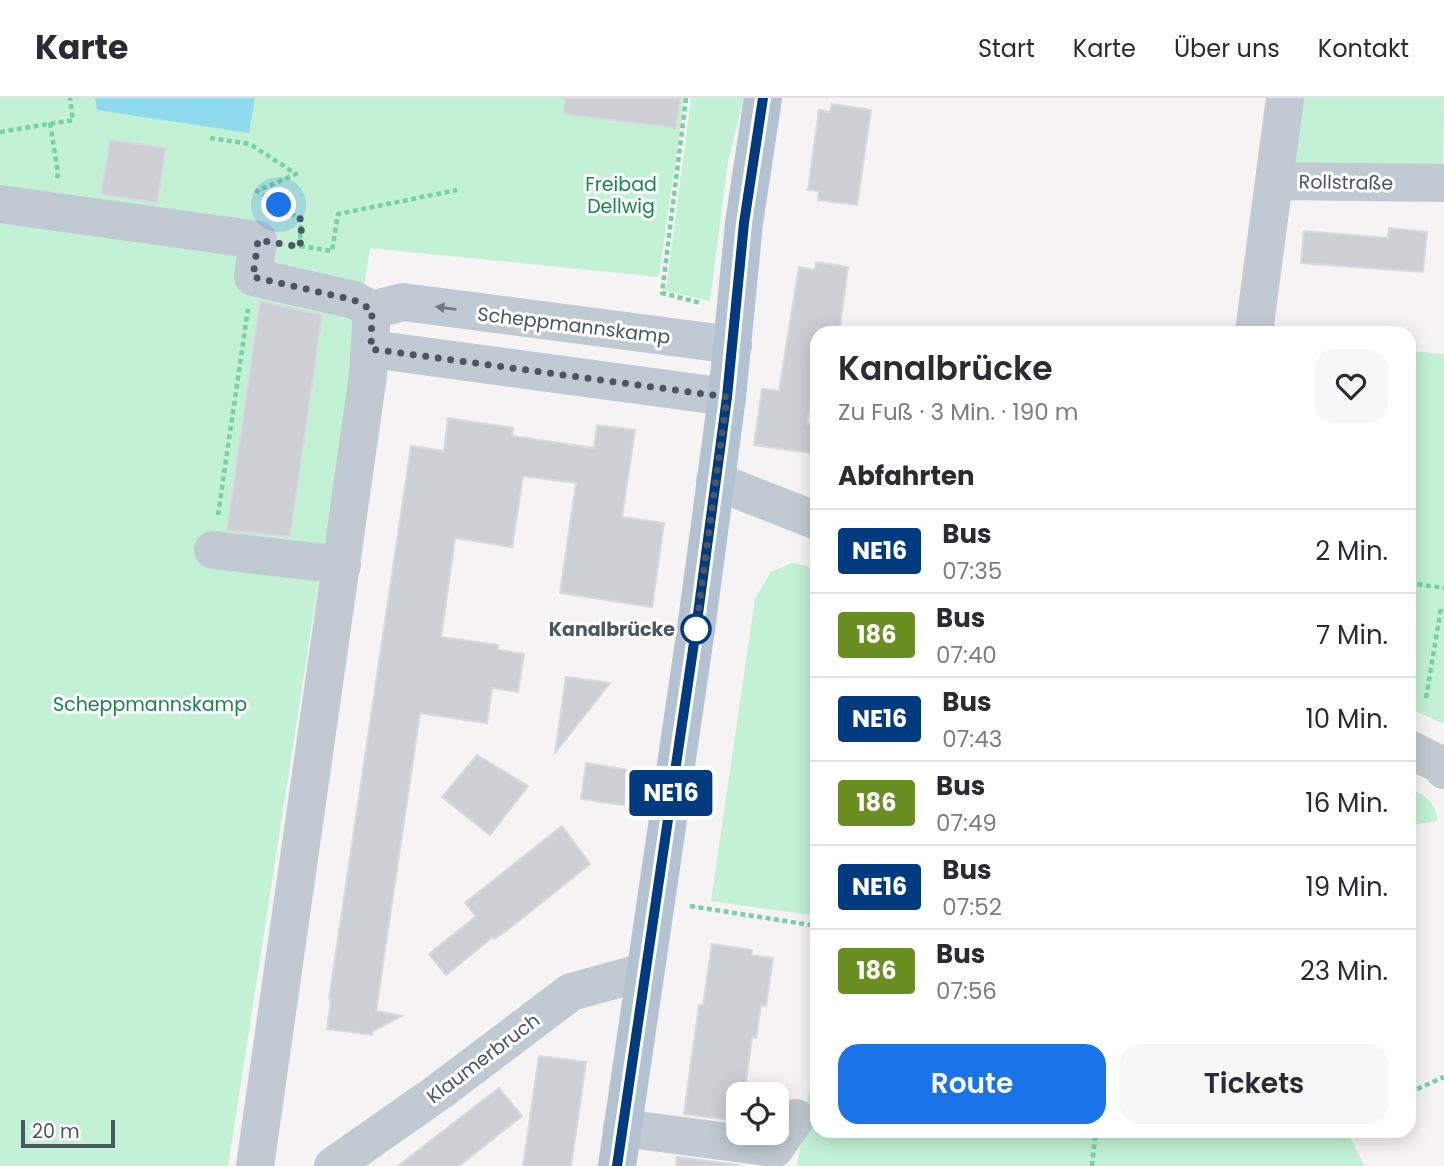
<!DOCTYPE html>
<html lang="de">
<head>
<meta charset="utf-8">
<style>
	:root { --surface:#fff; --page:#f7f7f7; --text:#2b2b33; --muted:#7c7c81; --line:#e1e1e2; --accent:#1a73e8 }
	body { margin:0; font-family:Poppins,sans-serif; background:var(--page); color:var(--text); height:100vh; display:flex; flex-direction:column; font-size:26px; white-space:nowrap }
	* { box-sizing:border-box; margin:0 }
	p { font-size:23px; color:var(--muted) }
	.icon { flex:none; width:38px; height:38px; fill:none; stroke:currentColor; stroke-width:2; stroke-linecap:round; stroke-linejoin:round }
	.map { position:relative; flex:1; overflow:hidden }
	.details { position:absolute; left:810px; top:228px; width:606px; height:812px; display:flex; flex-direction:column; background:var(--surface); border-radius:21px; box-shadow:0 4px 18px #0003 }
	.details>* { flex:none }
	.badge { padding:0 14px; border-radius:5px; font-size:24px; line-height:46px }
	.controls { position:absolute; left:726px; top:984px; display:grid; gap:14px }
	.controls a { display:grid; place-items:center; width:63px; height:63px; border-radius:14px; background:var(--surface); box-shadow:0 4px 18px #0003; font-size:35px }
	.scale { position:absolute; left:21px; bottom:18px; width:94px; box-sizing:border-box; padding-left:7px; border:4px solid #4a5661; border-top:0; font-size:19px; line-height:24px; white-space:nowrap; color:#4a5661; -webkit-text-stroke:5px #fff; paint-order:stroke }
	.you { position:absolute; width:35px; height:35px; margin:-18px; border:5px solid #fff; border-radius:50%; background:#1a73e8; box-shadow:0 0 0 10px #1a73e833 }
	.map>.badge { position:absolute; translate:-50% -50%; box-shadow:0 0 0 4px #fff }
	h2 { padding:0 28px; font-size:26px; line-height:63px }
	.round { display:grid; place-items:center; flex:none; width:74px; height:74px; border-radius:21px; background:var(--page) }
	.head { display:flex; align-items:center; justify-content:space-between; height:119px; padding:0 28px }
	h1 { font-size:33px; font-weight:600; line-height:52px }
	.action { display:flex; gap:14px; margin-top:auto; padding:14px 28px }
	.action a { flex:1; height:80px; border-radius:21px; background:var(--accent); color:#fff; font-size:28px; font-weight:600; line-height:80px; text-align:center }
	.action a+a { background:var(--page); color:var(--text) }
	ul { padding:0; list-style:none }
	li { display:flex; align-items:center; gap:21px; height:84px; padding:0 28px; border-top:2px solid var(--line) }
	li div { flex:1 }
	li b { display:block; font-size:26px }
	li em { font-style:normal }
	li .badge { min-width:77px; font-weight:700; text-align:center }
	header { display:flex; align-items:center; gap:42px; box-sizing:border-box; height:98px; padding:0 35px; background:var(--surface); border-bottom:2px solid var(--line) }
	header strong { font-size:33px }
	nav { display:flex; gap:38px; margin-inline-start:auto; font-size:24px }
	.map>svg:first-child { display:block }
</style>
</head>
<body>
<header>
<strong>Karte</strong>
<nav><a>Start</a><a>Karte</a><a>Über uns</a><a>Kontakt</a></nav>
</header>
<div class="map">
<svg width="1444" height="1068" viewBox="0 0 1444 1068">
	<rect width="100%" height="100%" fill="#f5f3f3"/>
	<!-- green -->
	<path fill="#c3f1d5" d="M0,0H684L659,179L370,150L228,1068H0Z
		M691,0H744L728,63L710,203L666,193Z
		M1295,0H1444L1443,68L1286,71Z
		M1409,253L1444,256V626L1409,610Z
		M792,465L817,470V818L711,803L755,501L771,474Z
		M1409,691C1427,697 1435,705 1438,723L1411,727L1409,746Z
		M817,943V1032L1347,1033L1364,1068H797Z"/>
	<!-- water -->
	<path fill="#90daee" d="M95,0H255L249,35L97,12Z"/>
	<!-- building -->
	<path fill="#cdcfd5" stroke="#d7d9de" stroke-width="2" d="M565,0H680L676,30L564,16Z
		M832,6L871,12L857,107L818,102L819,93L808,92L819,12L830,14Z
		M110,42L166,50L157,105L101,96Z
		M1389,130L1427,134L1423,174L1301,165L1304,133L1388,140Z
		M816,164L848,169L839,234H817V254L807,326L817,327V356L754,347L762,291L779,293L799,169L815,172Z
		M260,203L322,217L290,439L227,432Z
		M448,320L513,330L512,338L594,350L597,327L635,332L622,419L664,425L652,509L560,495L576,385L523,378L512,449L455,440L441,539L498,547V552L524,556L518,594L492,590L487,625L420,615L376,913L402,918L373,933L372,937L327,931L331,902L329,901L411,348L444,353Z
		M566,579L610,585L555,655Z
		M477,657L528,688L490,737L442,699Z
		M586,665L629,672L624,707L581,701Z
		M562,728L590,766L506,833L494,841L493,839L446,877L429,856L476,818L465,805Z
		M712,846L752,852L751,857L773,860L766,908L761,907L756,940H752L744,996H738V1023L684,1016L699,907H703Z
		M539,958L586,964L571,1068H523Z
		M499,990L522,1018L459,1068H398Z
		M677,1059L738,1067V1068H676Z"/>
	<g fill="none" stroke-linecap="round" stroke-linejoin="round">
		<!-- path -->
		<path stroke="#7ad0a6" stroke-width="4.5" stroke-dasharray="5 3.5" stroke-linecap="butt" d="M686,0L662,195L701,205
			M50,25L58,75L57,81
			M0,34L73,22L70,0
			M210,40L250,46L296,76L257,93L301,122L300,148L290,147
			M300,148L332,153L338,116L457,92
			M218,417L248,211
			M1409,485L1444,490
			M1426,600L1441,510L1444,511
			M690,808L817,828
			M1409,991L1415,992L1444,979
			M1092,1068L1096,1032"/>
		<!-- minor -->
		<path stroke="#c1cad2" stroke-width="38" d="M1274,83L1285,0
			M0,106L258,142L253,179L354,202L372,212
			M1254,234L1274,83L1444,85
			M371,251L727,299
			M715,383L817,423
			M213,452L342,467
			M1409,651L1441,667L1444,672
			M622,1030L775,1050L796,1020
			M255,1068L368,277L372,212L403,204L733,247
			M333,1068L440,993L571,894L644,874"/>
		<!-- major -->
		<path stroke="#b3c2d1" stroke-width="38" d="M617,1068L696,531L727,299L744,125L763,0"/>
	</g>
	<!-- one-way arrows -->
	<defs><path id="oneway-solid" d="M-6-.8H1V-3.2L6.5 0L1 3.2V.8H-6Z" transform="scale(1.75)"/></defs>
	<use fill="#6e7983" href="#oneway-solid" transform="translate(446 210) rotate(-173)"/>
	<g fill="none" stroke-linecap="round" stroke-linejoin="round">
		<defs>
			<path id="line" d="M617,1068L696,531L727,299L744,125L763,0"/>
		</defs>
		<!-- line casing -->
		<use href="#line" stroke="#fff" stroke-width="16"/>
		<!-- line -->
		<use href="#line" stroke="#003b80" stroke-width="10"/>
		<!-- walk -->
		<path stroke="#4a5661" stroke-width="7" stroke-dasharray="0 12.6" d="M279,107L302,122L300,149L258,142L253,179L354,202L372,212L371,251L727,299L696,531"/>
	</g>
	<!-- markers -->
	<circle fill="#fff" stroke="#003b80" stroke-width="3.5" cx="696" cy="531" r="14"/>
	<g text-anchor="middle" stroke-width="6" stroke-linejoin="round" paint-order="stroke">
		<!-- street labels -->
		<g font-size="19" fill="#4a5661" stroke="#fff">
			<text transform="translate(1346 84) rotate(1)" y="7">Rollstraße</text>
			<text transform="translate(574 227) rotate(7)" y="7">Scheppmannskamp</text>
			<text transform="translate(483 960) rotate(-37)" y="7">Klaumerbruch</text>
		</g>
		<!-- park labels -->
		<g font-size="19" fill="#17864f" stroke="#fff">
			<text x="621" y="93">Freibad<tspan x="621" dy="22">Dellwig</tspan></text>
			<text x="150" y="613">Scheppmannskamp</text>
		</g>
		<!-- stop labels -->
		<g font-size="19" font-weight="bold" fill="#4a5661" stroke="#fff" text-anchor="end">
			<text x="675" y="538">Kanalbrücke</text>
		</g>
	</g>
</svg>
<div class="controls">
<a><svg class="icon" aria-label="locate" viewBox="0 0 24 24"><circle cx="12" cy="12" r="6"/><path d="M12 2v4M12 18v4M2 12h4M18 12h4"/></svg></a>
</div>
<div class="scale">20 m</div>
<div class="you" style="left:279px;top:107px"></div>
<b class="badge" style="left:671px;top:695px;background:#003b80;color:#fff">NE16</b>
<section class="details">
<div class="head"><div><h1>Kanalbrücke</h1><p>Zu Fuß · 3 Min. · 190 m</p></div><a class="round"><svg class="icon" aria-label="heart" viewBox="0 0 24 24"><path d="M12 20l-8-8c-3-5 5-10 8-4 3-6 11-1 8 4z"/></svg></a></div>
<h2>Abfahrten</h2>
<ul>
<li><span class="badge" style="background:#003b80;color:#fff">NE16</span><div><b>Bus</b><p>07:35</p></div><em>2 Min.</em></li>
<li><span class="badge" style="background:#6b8e23;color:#fff">186</span><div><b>Bus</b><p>07:40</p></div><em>7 Min.</em></li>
<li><span class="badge" style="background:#003b80;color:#fff">NE16</span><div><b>Bus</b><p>07:43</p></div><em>10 Min.</em></li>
<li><span class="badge" style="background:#6b8e23;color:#fff">186</span><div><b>Bus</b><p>07:49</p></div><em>16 Min.</em></li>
<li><span class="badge" style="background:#003b80;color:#fff">NE16</span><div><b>Bus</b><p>07:52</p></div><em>19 Min.</em></li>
<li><span class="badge" style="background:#6b8e23;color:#fff">186</span><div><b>Bus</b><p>07:56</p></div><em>23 Min.</em></li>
</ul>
<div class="action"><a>Route</a><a>Tickets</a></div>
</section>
</div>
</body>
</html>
